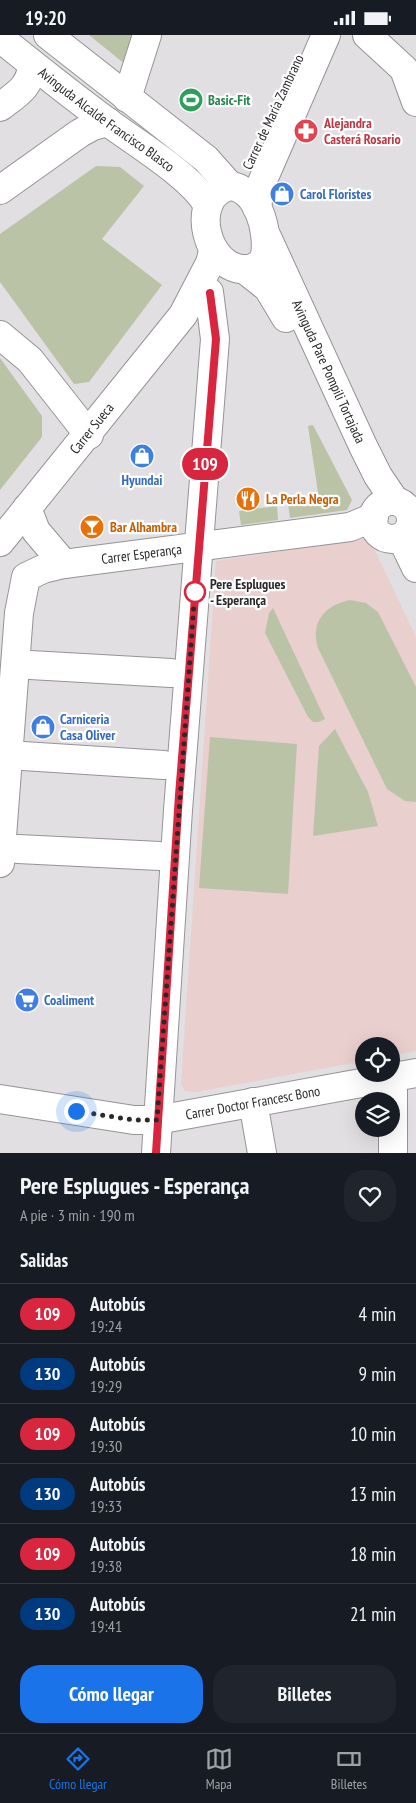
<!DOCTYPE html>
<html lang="es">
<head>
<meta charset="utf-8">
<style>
	:root { --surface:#171b24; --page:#20242c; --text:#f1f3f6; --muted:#9ea1a6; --line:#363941; --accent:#1a73e8 }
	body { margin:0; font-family:"PT Sans Narrow",sans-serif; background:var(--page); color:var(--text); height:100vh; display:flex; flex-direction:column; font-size:19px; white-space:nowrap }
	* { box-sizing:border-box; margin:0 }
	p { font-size:16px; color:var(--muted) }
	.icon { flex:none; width:28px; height:28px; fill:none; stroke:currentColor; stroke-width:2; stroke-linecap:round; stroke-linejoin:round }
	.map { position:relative; height:1118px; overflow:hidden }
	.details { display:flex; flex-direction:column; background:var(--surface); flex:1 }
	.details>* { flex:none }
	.badge { padding:0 10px; border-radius:16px; font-size:18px; line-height:32px }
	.buttons { position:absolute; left:355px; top:1002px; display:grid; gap:10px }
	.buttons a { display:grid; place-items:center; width:45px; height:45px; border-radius:50%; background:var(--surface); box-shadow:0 5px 20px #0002; font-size:25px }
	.you { position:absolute; width:25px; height:25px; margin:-12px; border:4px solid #fff; border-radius:50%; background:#1a73e8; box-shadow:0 0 0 8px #1a73e833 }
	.map>.badge { position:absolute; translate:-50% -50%; box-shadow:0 0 0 2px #fff }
	h2 { padding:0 20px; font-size:19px; line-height:45px }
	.round { display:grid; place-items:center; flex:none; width:52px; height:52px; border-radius:20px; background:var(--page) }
	.head { display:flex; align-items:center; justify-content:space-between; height:85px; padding:0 20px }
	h1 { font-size:24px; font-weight:600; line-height:38px }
	.primary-button { display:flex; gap:10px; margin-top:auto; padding:10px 20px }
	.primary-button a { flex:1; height:58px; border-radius:20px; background:var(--accent); color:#fff; font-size:20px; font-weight:600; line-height:58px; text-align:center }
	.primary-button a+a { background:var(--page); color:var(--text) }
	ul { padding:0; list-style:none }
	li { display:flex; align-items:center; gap:15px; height:60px; padding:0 20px; border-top:1px solid var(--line) }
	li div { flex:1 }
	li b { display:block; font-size:19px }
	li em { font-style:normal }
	li .badge { min-width:55px; font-weight:700; text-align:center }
	.status { display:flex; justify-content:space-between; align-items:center; height:35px; padding:0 25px; background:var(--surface); direction:ltr }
	.status svg { height:14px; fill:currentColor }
	.tab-bar { display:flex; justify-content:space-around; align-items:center; height:70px; border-top:1px solid var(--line); background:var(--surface); font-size:14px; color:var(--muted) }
	.tab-bar a { display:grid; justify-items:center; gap:2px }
	.tab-bar .on { color:var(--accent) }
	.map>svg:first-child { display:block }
</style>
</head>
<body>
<div class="status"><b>19:20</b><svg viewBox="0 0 49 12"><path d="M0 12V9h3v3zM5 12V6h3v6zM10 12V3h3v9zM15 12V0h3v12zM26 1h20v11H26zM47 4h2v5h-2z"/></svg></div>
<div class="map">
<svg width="416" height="1118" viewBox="0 0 416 1118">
	<rect width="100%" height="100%" fill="#e2dfe2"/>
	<!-- education -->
	<path fill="#e9cfce" d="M369,503L416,602V1016L391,1021V1011H364V1026L196,1057L185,1056L181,1049L216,526Z"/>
	<!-- green -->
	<path fill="#bbc3a6" d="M89,0H142L131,34Z
		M96,131L120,132L144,151L102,204L162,250L89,347L74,349L0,247V199Z
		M0,323L42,381V402L0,455Z
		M313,390L352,465L347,475L290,483L288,469L319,464L308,391Z
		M277,471L278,485L241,490L239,476Z
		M350,565L366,568L378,577L416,652V767L405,766L387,754L318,613C310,587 325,570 350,565Z
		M273,573L325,684L319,687H313L308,682L265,598L269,578Z
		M335,694L368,757L378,791L313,801L319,711Z
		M210,702L297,709L288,859L199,853Z"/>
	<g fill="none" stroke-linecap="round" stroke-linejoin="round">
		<defs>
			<g id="minor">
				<path d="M48,0L206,124L230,151"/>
				<path d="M367,0L404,34L416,67"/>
				<path id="s1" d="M0,3C36,32 72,61 109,88C136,108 194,143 208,171"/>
				<path d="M127,63L147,0"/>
				<path d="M0,72C17,59 31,52 32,29"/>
				<path d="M230,151C258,153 269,197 265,220C263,228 256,233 248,234C206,238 187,161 230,151Z"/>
				<path d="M0,155L80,98L93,91L108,87"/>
				<path d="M257,173L260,152L326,0"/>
				<path id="s2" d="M267,202L363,411L378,441L395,466"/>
				<path d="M244,234L268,253L286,283"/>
				<path d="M0,300L30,325L89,400"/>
				<circle cx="392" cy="485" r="19"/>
				<path d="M27,473L36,496L64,529"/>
				<path d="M401,502L416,533"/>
				<path id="s3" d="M0,507L183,280L210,228L213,216"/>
				<path d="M30,630L171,638"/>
				<path d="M23,721L164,730"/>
				<path d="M18,814L160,821"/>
				<path id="s4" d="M0,828L19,578L26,542L43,534L64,529L350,492L374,482"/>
				<path id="s5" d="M0,1064L134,1085H157L416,1038"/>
				<path d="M253,1067L262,1118"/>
				<path d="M156,1118L178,775L215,304L209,257"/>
				<path d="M393,1118V1043"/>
			</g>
		</defs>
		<!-- minor casing -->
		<use href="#minor" stroke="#969396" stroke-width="30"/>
		<!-- minor -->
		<use href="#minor" stroke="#fff" stroke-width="28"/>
	</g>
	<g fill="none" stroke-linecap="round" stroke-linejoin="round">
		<defs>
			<path id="line" d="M156,1118L179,760L216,304L210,258"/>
		</defs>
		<!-- line casing -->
		<use href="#line" stroke="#fff" stroke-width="11"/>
		<!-- line -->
		<use href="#line" stroke="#d7263d" stroke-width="8"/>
		<!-- walk -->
		<path stroke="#2a292a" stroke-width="5" stroke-dasharray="0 9" d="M76,1076L134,1085H157L195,554V557"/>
	</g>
	<!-- icons -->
	<defs>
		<symbol id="stadium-disc" viewBox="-11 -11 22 22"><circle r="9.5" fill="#2e9e5b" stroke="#fff"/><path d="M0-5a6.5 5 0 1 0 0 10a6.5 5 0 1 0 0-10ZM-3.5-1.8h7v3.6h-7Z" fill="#fff"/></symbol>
		<symbol id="pharmacy-disc" viewBox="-11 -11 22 22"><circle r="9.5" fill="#e0444e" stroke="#fff"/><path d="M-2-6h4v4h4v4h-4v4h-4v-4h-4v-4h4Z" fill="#fff"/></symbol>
		<symbol id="shop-disc" viewBox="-11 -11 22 22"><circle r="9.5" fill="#3f7fe0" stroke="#fff"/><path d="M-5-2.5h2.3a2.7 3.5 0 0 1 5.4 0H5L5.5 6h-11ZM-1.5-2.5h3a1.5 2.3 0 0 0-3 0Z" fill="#fff"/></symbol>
		<symbol id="restaurant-disc" viewBox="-11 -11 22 22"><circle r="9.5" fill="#e8710a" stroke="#fff"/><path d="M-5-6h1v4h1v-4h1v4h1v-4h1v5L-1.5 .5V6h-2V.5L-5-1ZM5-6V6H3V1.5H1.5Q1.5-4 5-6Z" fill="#fff"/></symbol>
		<symbol id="bar-disc" viewBox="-11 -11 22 22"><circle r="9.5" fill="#e8710a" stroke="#fff"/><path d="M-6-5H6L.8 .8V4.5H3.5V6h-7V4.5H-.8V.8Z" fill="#fff"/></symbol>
		<symbol id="supermarket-disc" viewBox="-11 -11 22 22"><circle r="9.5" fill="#3f7fe0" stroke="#fff"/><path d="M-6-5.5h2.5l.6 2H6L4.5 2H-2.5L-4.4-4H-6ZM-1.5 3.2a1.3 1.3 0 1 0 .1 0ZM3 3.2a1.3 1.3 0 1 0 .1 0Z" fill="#fff"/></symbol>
	</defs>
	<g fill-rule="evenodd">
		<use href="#stadium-disc" x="177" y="51" width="28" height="28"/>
		<use href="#pharmacy-disc" x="292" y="82" width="28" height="28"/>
		<use href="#shop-disc" x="268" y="145" width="28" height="28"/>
		<use href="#shop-disc" x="128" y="407" width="28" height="28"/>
		<use href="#restaurant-disc" x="234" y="450" width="28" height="28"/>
		<use href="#bar-disc" x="78" y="478" width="28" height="28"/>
		<use href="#shop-disc" x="29" y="678" width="28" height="28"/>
		<use href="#supermarket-disc" x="13" y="951" width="28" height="28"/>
	</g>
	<!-- markers -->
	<circle fill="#fff" stroke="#d7263d" stroke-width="2.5" cx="195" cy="557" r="10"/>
	<g text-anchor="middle" stroke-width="4.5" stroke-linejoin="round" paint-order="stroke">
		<!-- leisure labels -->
		<g font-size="14" font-weight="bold" fill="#27864d" stroke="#fff" text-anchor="start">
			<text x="208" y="70">Basic-Fit</text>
		</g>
		<!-- street labels -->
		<g font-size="14" fill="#2a292a" stroke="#fff">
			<text transform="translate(273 77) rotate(-65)" y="5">Carrer de María Zambrano</text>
			<text dy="5" stroke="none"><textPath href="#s1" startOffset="134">Avinguda Alcalde Francisco Blasco</textPath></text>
			<text dy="5" stroke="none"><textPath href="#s2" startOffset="148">Avinguda Pare Pompili Tortajada</textPath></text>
			<text dy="5" stroke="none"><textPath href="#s3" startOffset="146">Carrer Sueca</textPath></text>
			<text dy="5" stroke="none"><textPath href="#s4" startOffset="406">Carrer Esperança</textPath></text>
			<text dy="5" stroke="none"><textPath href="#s5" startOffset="256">Carrer Doctor Francesc Bono</textPath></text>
		</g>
		<!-- health labels -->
		<g font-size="14" font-weight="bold" fill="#be3a42" stroke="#fff" text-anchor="start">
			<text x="324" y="93">Alejandra<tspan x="324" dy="16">Casterá Rosario</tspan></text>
		</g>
		<!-- shop labels -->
		<g font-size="14" font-weight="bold" fill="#366cbe" stroke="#fff" text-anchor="start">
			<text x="300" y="164">Carol Floristes</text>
			<text x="142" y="450" text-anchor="middle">Hyundai</text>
			<text x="60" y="689">Carniceria<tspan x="60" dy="16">Casa Oliver</tspan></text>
			<text x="44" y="970">Coaliment</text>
		</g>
		<!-- food labels -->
		<g font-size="14" font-weight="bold" fill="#c56008" stroke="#fff" text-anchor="start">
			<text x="266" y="469">La Perla Negra</text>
			<text x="110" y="497">Bar Alhambra</text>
		</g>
		<!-- stop labels -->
		<g font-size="14" font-weight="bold" fill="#2a292a" stroke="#fff" text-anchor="start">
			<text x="210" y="554">Pere Esplugues<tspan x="210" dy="16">- Esperança</tspan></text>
		</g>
	</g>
</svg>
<div class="buttons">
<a><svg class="icon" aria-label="locate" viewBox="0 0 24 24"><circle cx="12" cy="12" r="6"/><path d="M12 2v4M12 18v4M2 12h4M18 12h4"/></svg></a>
<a><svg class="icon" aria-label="layers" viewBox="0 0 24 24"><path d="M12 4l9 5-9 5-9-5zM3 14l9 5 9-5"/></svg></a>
</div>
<div class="you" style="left:76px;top:1076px"></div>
<b class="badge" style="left:205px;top:429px;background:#d7263d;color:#fff">109</b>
</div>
<section class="details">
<div class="head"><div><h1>Pere Esplugues - Esperança</h1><p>A pie · 3 min · 190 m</p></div><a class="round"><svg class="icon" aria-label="heart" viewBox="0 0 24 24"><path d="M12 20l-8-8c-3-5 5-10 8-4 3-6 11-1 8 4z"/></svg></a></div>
<h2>Salidas</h2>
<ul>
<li><span class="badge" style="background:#d7263d;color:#fff">109</span><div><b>Autobús</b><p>19:24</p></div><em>4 min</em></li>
<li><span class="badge" style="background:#003b80;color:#fff">130</span><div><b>Autobús</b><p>19:29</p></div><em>9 min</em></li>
<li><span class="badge" style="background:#d7263d;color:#fff">109</span><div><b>Autobús</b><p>19:30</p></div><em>10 min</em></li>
<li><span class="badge" style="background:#003b80;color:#fff">130</span><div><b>Autobús</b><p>19:33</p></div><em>13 min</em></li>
<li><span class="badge" style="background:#d7263d;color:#fff">109</span><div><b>Autobús</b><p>19:38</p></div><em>18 min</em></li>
<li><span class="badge" style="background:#003b80;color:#fff">130</span><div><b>Autobús</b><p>19:41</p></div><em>21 min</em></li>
</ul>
<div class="primary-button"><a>Cómo llegar</a><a>Billetes</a></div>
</section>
<nav class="tab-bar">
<a class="on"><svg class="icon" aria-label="directions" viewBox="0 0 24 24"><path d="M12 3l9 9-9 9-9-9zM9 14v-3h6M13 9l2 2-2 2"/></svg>Cómo llegar</a>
<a><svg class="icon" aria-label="map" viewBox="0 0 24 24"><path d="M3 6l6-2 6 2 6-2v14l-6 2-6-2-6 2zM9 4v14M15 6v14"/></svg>Mapa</a>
<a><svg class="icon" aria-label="tickets" viewBox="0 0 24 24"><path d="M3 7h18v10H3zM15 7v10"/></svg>Billetes</a>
</nav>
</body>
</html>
